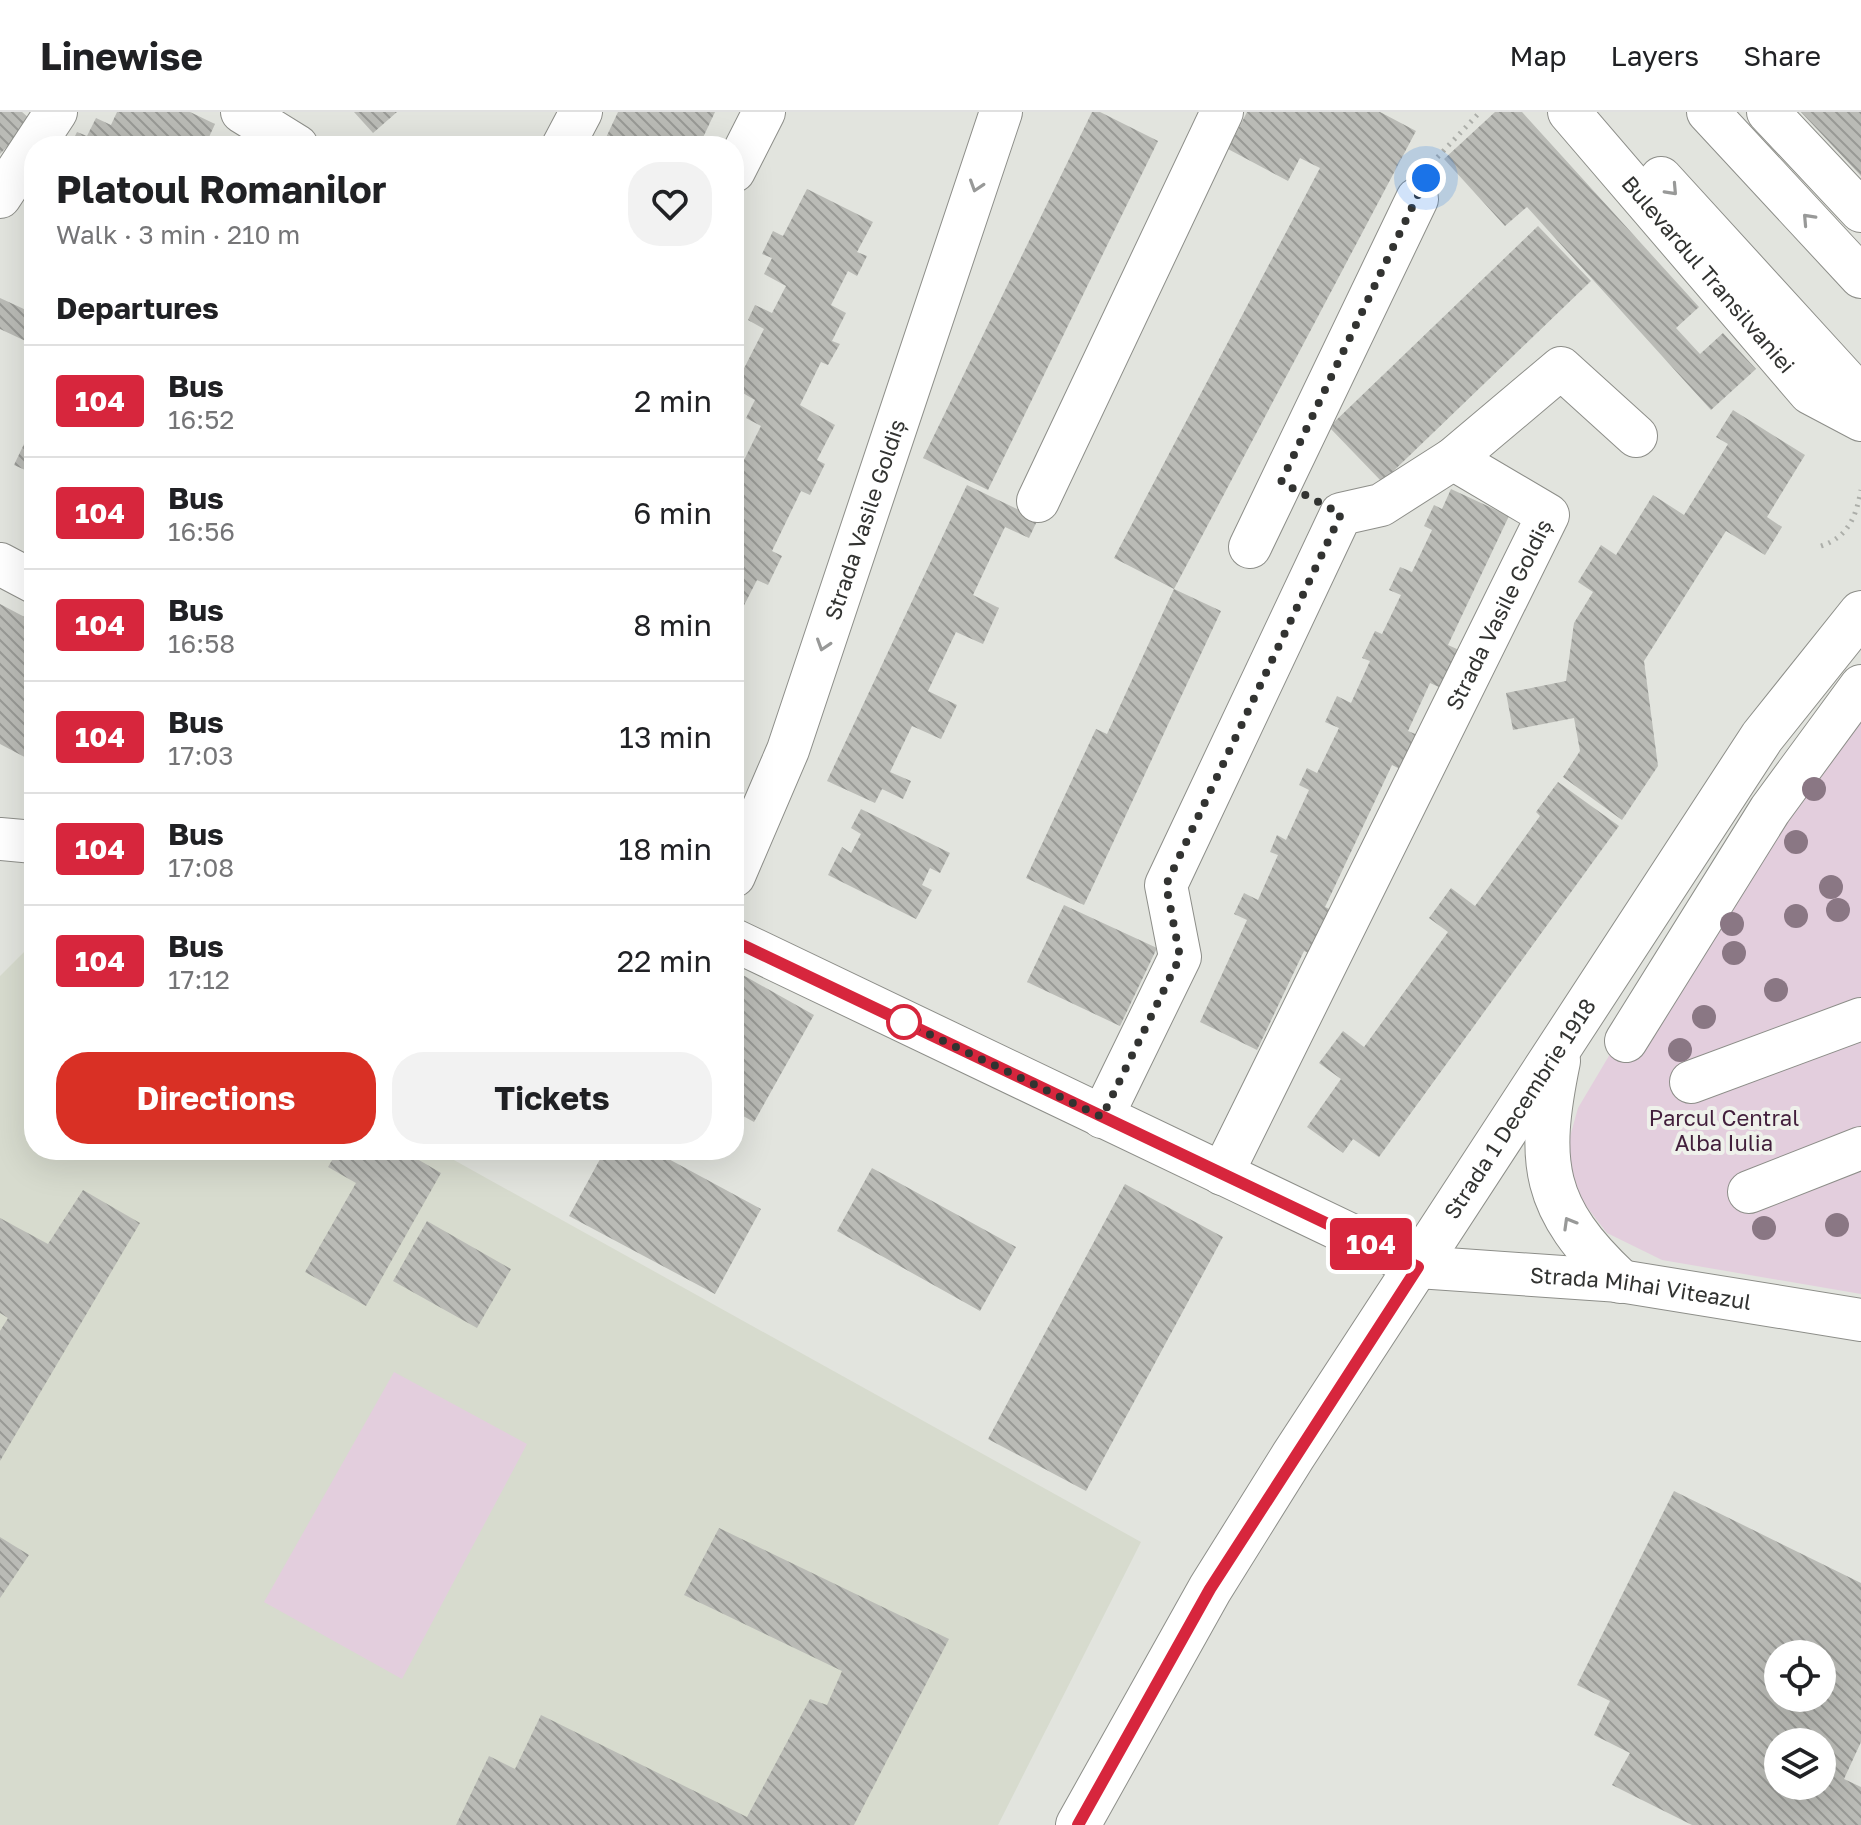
<!DOCTYPE html>
<html lang="en">
<head>
<meta charset="utf-8">
<style>
	:root { --surface:#fff; --page:#f2f2f2; --text:#202124; --muted:#757577; --line:#e0e0e0; --accent:#d93025 }
	body { margin:0; font-family:"Golos Text",sans-serif; background:var(--page); color:var(--text); height:100vh; display:flex; flex-direction:column; font-size:30px; white-space:nowrap }
	* { box-sizing:border-box; margin:0 }
	p { font-size:26px; color:var(--muted) }
	.icon { flex:none; width:44px; height:44px; fill:none; stroke:currentColor; stroke-width:2; stroke-linecap:round; stroke-linejoin:round }
	.map { position:relative; flex:1; overflow:hidden }
	.side { position:absolute; left:24px; top:24px; width:720px; height:1024px; display:flex; flex-direction:column; background:var(--surface); border-radius:32px; box-shadow:0 8px 32px #0002 }
	.side>* { flex:none }
	.badge { padding:0 16px; border-radius:6px; font-size:28px; line-height:52px }
	.fabs { position:absolute; left:1764px; top:1528px; display:grid; gap:16px }
	.fabs a { display:grid; place-items:center; width:72px; height:72px; border-radius:50%; background:var(--surface); box-shadow:0 8px 32px #0002; font-size:40px }
	.you { position:absolute; width:40px; height:40px; margin:-20px; border:6px solid #fff; border-radius:50%; background:#1a73e8; box-shadow:0 0 0 12px #1a73e833 }
	.map>.badge { position:absolute; translate:-50% -50%; box-shadow:0 0 0 4px #fff }
	h2 { padding:0 32px; font-size:30px; line-height:72px }
	.round { display:grid; place-items:center; flex:none; width:84px; height:84px; border-radius:32px; background:var(--page) }
	.overview { display:flex; align-items:center; justify-content:space-between; height:136px; padding:0 32px }
	h1 { font-size:38px; font-weight:700; line-height:60px }
	.button { display:flex; gap:16px; margin-top:auto; padding:16px 32px }
	.button a { flex:1; height:92px; border-radius:32px; background:var(--accent); color:#fff; font-size:32px; font-weight:700; line-height:92px; text-align:center }
	.button a+a { background:var(--page); color:var(--text) }
	ul { padding:0; list-style:none }
	li { display:flex; align-items:center; gap:24px; height:112px; padding:0 32px; border-top:2px solid var(--line) }
	li div { flex:1 }
	li b { display:block; font-size:30px }
	li em { font-style:normal }
	li .badge { min-width:88px; font-weight:700; text-align:center }
	header { display:flex; align-items:center; gap:48px; box-sizing:border-box; height:112px; padding:0 40px; background:var(--surface); border-bottom:2px solid var(--line) }
	header strong { font-size:38px }
	nav { display:flex; gap:44px; margin-inline-start:auto; font-size:28px }
	.map>svg:first-child { display:block }
</style>
</head>
<body>
<header>
<strong>Linewise</strong>
<nav><a>Map</a><a>Layers</a><a>Share</a></nav>
</header>
<div class="map">
<svg width="1861" height="1713" viewBox="0 0 1861 1713">
	<defs>
		<pattern id="building-back-hatch" width="6" height="6" patternUnits="userSpaceOnUse" patternTransform="scale(2)"><rect width="6" height="6" fill="#babbb6"/><path d="M-1 5l2 2M0 0l6 6M5-1l2 2" fill="none" stroke="#989995"/></pattern>
	</defs>
	<rect width="100%" height="100%" fill="#e2e4de"/>
	<!-- built -->
	<path fill="#d7dbce" d="M34,830V1038H436L1141,1430L998,1713H0V864Z"/>
	<!-- green -->
	<path fill="#e3cedd" d="M1861,568V1182L1662,1148L1607,1121L1573,1077L1568,1032L1578,996L1616,932Z
		M394,1260L527,1332L402,1567L264,1490Z"/>
	<!-- building -->
	<path fill="url(#building-back-hatch)" fill-rule="evenodd" d="M0,0H22L32,9L0,42Z
		M117,0H190L215,12L205,34H70L77,20L87,24L96,6L111,13Z
		M354,0H397L373,21Z
		M618,0H715L699,34H602Z
		M1092,0H1100L1158,29L988,378L923,346Z
		M1247,0H1380L1416,19L1174,477L1114,446L1320,56L1300,46L1288,69L1228,37Z
		M1495,0H1522L1699,195L1676,216L1700,242L1723,221L1756,257L1711,298L1527,95L1505,114L1444,47Z
		M1801,0H1861V64Z
		M807,77L873,110L857,140L867,144L857,164L848,159L831,193L846,201L832,229L840,232L828,253L821,250L800,293L835,313L817,348L825,352L810,383L801,379L772,439L782,444L768,473L757,468L734,513V368L761,314L746,306L755,288L734,276L764,217L748,208L755,193L772,201L786,174L764,162L772,146L762,142L773,119L783,124Z
		M1538,114L1591,169L1382,370L1329,315Z
		M34,181V233L0,217V186L26,198Z
		M1733,298L1805,343L1767,405L1782,415L1765,443L1726,419L1644,549L1658,654L1622,708L1563,665L1580,639L1574,606L1513,618L1506,581L1566,569L1574,511L1593,480L1578,470L1601,433L1616,443L1653,383L1684,403L1728,332L1716,325Z
		M34,311V362L14,353Z
		M967,373L1038,407L1029,426L1005,415L973,483L999,496L983,532L956,520L928,579L957,593L941,627L912,614L890,660L911,669L903,687L882,677L875,691L827,669Z
		M1451,377L1509,404L1448,533L1459,538L1441,576L1430,571L1408,619L1420,624L1404,659L1392,653L1325,795L1336,800L1315,844L1304,839L1257,938L1200,910L1247,808L1234,802L1244,781L1258,788L1278,743L1270,740L1277,723L1286,728L1309,678L1299,673L1307,656L1317,661L1339,616L1325,610L1337,584L1351,591L1370,549L1362,546L1375,519L1382,522L1401,483L1389,478L1400,455L1412,460L1432,418L1424,414L1434,393L1442,397Z
		M1174,477L1221,499L1084,793L1026,766L1096,617L1107,622Z
		M0,492L34,510V650L0,632Z
		M734,650L744,656L734,675Z
		M1558,670L1619,714L1379,1045L1353,1027L1343,1041L1307,1015L1341,967L1319,951L1343,919L1364,935L1448,820L1429,806L1451,776L1475,794L1540,704L1536,700Z
		M861,697L950,741L940,761L930,756L922,773L932,778L916,807L828,763L842,735L851,741L861,722L851,716Z
		M1064,793L1157,836L1120,914L1027,870Z
		M734,858L814,903L754,1010L734,999Z
		M338,1038H402L441,1061L366,1194L305,1160L356,1071L328,1055Z
		M605,1038H652L761,1097L715,1182L569,1104Z
		M872,1056L1016,1135L980,1199L837,1119Z
		M1125,1072L1223,1125L1086,1379L988,1327Z
		M83,1078L140,1111L0,1349V1219L8,1206L0,1201V1106L48,1132Z
		M427,1109L511,1157L477,1216L393,1169Z
		M1674,1379L1861,1471V1630L1844,1667L1861,1675V1713H1692L1612,1673L1630,1641L1594,1623L1610,1589L1577,1573ZM1778,1542H1822V1586H1778ZM1778,1630H1822V1674H1778Z
		M719,1416L949,1527L854,1713H456L489,1644L515,1657L541,1603L747,1705L810,1587L827,1593L842,1559L684,1483Z
		M0,1425L29,1443L0,1486Z"/>
	<g fill="none" stroke-linecap="round" stroke-linejoin="round">
		<defs>
			<g id="minor">
				<path d="M242,0L297,34"/>
				<path id="s1" d="M1569,0L1810,281L1861,308"/>
				<path d="M1708,0L1861,165"/>
				<path d="M1768,0L1861,99"/>
				<path d="M563,34L581,0"/>
				<path d="M734,59L764,0"/>
				<path d="M1661,66L1861,285"/>
				<path d="M0,85L56,0"/>
				<path d="M1038,389L1222,0"/>
				<path d="M1250,435L1417,87"/>
				<path d="M0,452L34,470"/>
				<path d="M0,727L34,730"/>
				<path id="s2" d="M734,764L788,638L1001,0"/>
				<path id="s3" d="M734,828L1418,1155L1620,1169L1861,1208"/>
				<path d="M1626,929L1770,698L1861,574"/>
				<path d="M1691,970L1861,907"/>
				<path d="M1102,1005L1180,845L1166,773L1341,402L1381,393L1453,347L1561,256L1636,324"/>
				<path id="s4" d="M1222,1062L1548,403L1453,347"/>
				<path d="M1749,1080L1861,1036"/>
			</g>
			<g id="major">
				<path d="M1558,949C1537,1051 1542,1096 1620,1169"/>
				<path id="s5" d="M1078,1713L1210,1477L1293,1344L1762,625L1861,501"/>
			</g>
		</defs>
		<!-- minor casing -->
		<use href="#minor" stroke="#8d8e89" stroke-width="44"/>
		<!-- major casing -->
		<use href="#major" stroke="#8d8e89" stroke-width="46"/>
		<!-- path -->
		<path stroke="#acaea9" stroke-width="5" stroke-dasharray="2 6" stroke-linecap="butt" d="M1432,51L1480,0
			M1821,434C1848,425 1856,405 1861,378"/>
		<!-- minor -->
		<use href="#minor" stroke="#fff" stroke-width="42"/>
		<!-- major -->
		<use href="#major" stroke="#fff" stroke-width="44"/>
	</g>
	<!-- trees -->
	<g fill="#8a7784">
		<circle cx="1814" cy="677" r="12"/>
		<circle cx="1796" cy="730" r="12"/>
		<circle cx="1831" cy="775" r="12"/>
		<circle cx="1838" cy="798" r="12"/>
		<circle cx="1796" cy="804" r="12"/>
		<circle cx="1732" cy="812" r="12"/>
		<circle cx="1734" cy="841" r="12"/>
		<circle cx="1776" cy="878" r="12"/>
		<circle cx="1704" cy="905" r="12"/>
		<circle cx="1680" cy="938" r="12"/>
		<circle cx="1837" cy="1113" r="12"/>
		<circle cx="1764" cy="1116" r="12"/>
	</g>
	<!-- one-way arrows -->
	<defs><path id="oneway-chevron" d="M-2-3.5L2.5 0L-2 3.5" fill="none" stroke-width="1.6" stroke-linecap="round" stroke-linejoin="round" transform="scale(2)"/></defs>
	<g stroke="#989998">
		<use href="#oneway-chevron" transform="translate(976 74) rotate(108)"/>
		<use href="#oneway-chevron" transform="translate(1672 78) rotate(47)"/>
		<use href="#oneway-chevron" transform="translate(1808 107) rotate(-133)"/>
		<use href="#oneway-chevron" transform="translate(823 533) rotate(108)"/>
		<use href="#oneway-chevron" transform="translate(1569 1111) rotate(-120)"/>
	</g>
	<g fill="none" stroke-linecap="round" stroke-linejoin="round">
		<defs>
			<path id="line" d="M734,829L1418,1155L1210,1477L1078,1713"/>
		</defs>
		<!-- line casing -->
		<use href="#line" stroke="#fff" stroke-width="18"/>
		<!-- line -->
		<use href="#line" stroke="#d7263d" stroke-width="12"/>
		<!-- walk -->
		<path stroke="#323331" stroke-width="8" stroke-dasharray="0 14.4" d="M904,910L1102,1005L1180,845L1166,773L1341,402L1281,370L1426,66"/>
	</g>
	<!-- markers -->
	<circle fill="#fff" stroke="#d7263d" stroke-width="4" cx="904" cy="910" r="16"/>
	<g text-anchor="middle" stroke-width="8" stroke-linejoin="round" paint-order="stroke">
		<!-- street labels -->
		<g font-size="22" fill="#323331" stroke="#eff1eb">
			<text dy="8" stroke="none"><textPath href="#s1" startOffset="214">Bulevardul Transilvaniei</textPath></text>
			<text dy="8" stroke="none"><textPath href="#s2" startOffset="380">Strada Vasile Goldiș</textPath></text>
			<text dy="8" stroke="none"><textPath href="#s4" startOffset="624">Strada Vasile Goldiș</textPath></text>
			<text dy="8" stroke="none"><textPath href="#s5" startOffset="842">Strada 1 Decembrie 1918</textPath></text>
			<text dy="8" stroke="none"><textPath href="#s3" startOffset="982">Strada Mihai Viteazul</textPath></text>
		</g>
		<!-- park labels -->
		<g font-size="22" fill="#421e3b" stroke="#eff1eb">
			<text x="1724" y="1014">Parcul Central<tspan x="1724" dy="25">Alba Iulia</tspan></text>
		</g>
	</g>
</svg>
<div class="fabs">
<a><svg class="icon" aria-label="locate" viewBox="0 0 24 24"><circle cx="12" cy="12" r="6"/><path d="M12 2v4M12 18v4M2 12h4M18 12h4"/></svg></a>
<a><svg class="icon" aria-label="layers" viewBox="0 0 24 24"><path d="M12 4l9 5-9 5-9-5zM3 14l9 5 9-5"/></svg></a>
</div>
<div class="you" style="left:1426px;top:66px"></div>
<b class="badge" style="left:1371px;top:1132px;background:#d7263d;color:#fff">104</b>
<section class="side">
<div class="overview"><div><h1>Platoul Romanilor</h1><p>Walk · 3 min · 210 m</p></div><a class="round"><svg class="icon" aria-label="heart" viewBox="0 0 24 24"><path d="M12 20l-8-8c-3-5 5-10 8-4 3-6 11-1 8 4z"/></svg></a></div>
<h2>Departures</h2>
<ul>
<li><span class="badge" style="background:#d7263d;color:#fff">104</span><div><b>Bus</b><p>16:52</p></div><em>2 min</em></li>
<li><span class="badge" style="background:#d7263d;color:#fff">104</span><div><b>Bus</b><p>16:56</p></div><em>6 min</em></li>
<li><span class="badge" style="background:#d7263d;color:#fff">104</span><div><b>Bus</b><p>16:58</p></div><em>8 min</em></li>
<li><span class="badge" style="background:#d7263d;color:#fff">104</span><div><b>Bus</b><p>17:03</p></div><em>13 min</em></li>
<li><span class="badge" style="background:#d7263d;color:#fff">104</span><div><b>Bus</b><p>17:08</p></div><em>18 min</em></li>
<li><span class="badge" style="background:#d7263d;color:#fff">104</span><div><b>Bus</b><p>17:12</p></div><em>22 min</em></li>
</ul>
<div class="button"><a>Directions</a><a>Tickets</a></div>
</section>
</div>
</body>
</html>
